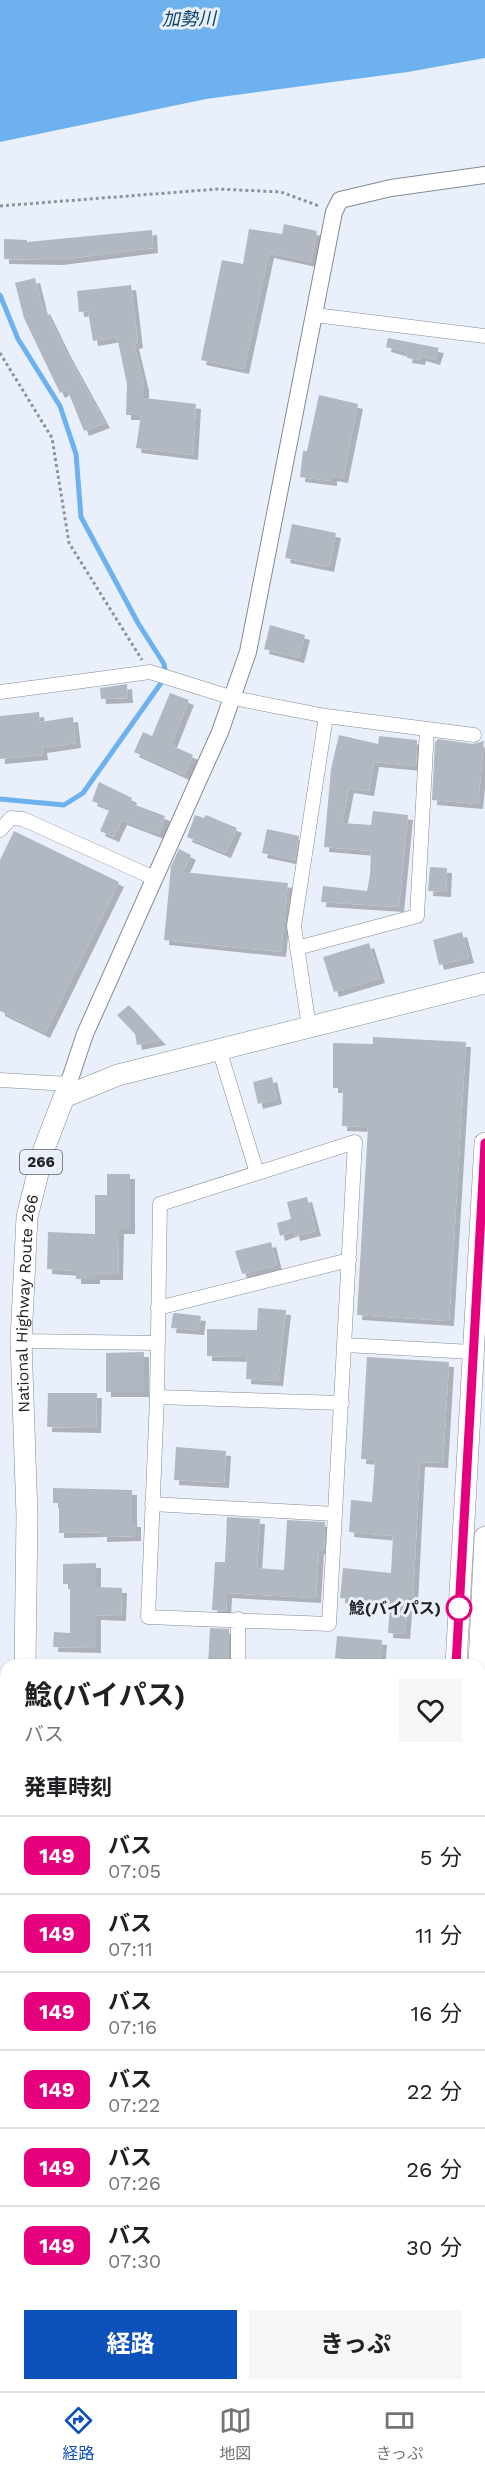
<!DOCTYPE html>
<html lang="ja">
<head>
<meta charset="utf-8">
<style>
	:root { --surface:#fff; --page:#f6f6f6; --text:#202124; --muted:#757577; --line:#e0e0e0; --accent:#0c50ba }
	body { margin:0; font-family:"Work Sans","Noto Sans JP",sans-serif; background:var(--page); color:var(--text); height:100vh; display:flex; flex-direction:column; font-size:22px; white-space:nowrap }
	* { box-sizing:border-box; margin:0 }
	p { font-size:20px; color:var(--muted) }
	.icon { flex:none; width:33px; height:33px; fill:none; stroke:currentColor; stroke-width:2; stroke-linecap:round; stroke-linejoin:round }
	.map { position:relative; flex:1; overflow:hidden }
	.sheet { position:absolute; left:0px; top:1659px; width:486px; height:732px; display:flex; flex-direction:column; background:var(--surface); border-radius:18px 18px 0 0; box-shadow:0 2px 4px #0004 }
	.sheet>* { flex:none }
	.badge { padding:0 12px; border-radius:9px; font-size:21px; line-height:39px }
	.map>.badge { position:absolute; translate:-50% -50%; box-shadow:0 0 0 3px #fff }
	h2 { padding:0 24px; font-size:22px; line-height:54px }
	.round { display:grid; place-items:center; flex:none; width:63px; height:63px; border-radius:0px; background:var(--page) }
	.overview { display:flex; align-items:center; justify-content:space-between; height:102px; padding:0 24px }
	h1 { font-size:28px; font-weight:700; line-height:45px }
	.action { display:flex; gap:12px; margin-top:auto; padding:12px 24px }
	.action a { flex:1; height:69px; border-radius:0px; background:var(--accent); color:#fff; font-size:24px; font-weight:700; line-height:69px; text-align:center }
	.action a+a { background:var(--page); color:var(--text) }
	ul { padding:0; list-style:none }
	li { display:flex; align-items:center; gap:18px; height:78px; padding:0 24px; border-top:2px solid var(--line) }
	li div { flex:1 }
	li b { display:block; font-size:22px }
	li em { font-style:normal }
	li .badge { min-width:66px; font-weight:700; text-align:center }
	.menu { display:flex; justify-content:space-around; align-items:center; height:84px; border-top:2px solid var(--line); background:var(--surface); font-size:16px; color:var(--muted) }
	.menu a { display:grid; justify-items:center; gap:3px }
	.menu .current { color:var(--accent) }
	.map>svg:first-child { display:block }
</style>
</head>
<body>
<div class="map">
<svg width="485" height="2391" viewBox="0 0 485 2391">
	<defs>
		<filter id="shadow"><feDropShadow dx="5" dy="5" stdDeviation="0" flood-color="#0004"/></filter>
	</defs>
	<rect width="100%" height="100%" fill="#eaf0fb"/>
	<!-- water -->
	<path fill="#6db2ee" d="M0,0H485V58L408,72L206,99L0,142Z"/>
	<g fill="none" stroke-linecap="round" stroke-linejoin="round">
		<!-- stream -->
		<path stroke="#6db2ee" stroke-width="5" d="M0,295L18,339L60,406L76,454L81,517L138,623L164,664L166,676L83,793L64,805L0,799
			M1,2288L6,2300
			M38,2385L39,2391"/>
	</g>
	<!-- building -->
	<path fill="#b2b8c2" filter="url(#shadow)" d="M284,224L317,231L311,262L269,253L244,369L201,360L222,260L243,264L249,229L282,234Z
		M152,230L153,248L58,260L4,259V239L27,240V242Z
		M35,278L43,310L45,309L66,352L105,423L84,431L67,389L60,393L24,318L15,283Z
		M131,285L138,343L134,344L144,386V398L196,404L193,455L136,448L141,415H126L127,384L117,337L93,341L88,311L79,312L77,291Z
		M388,338L439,348L435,360L421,356L420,360L407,358L408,353L386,347Z
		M319,395L358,404L343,478L332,476V481L300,477L303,451H307Z
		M292,524L336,533L329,567L285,558Z
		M270,625L305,635L299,658L264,649Z
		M127,684L128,698L101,699L100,688Z
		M170,693L189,700L171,745L193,755L184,775L134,752L143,732L152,736Z
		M39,712L40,722L73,717L76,743L42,748L43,755L0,759V716Z
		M339,735L378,744L379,736L417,740L416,766L374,762L369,791L349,788L342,823L371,825L373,811L408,815L399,907L321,902L323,886L367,891L370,875L371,851L324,847L331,769Z
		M438,739L473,744L484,741L478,804L432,800L435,742Z
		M99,782L132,798L130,803L165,816L159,834L122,820L114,837L100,831L110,808L92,801Z
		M195,815L204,818L206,815L237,828L226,853L187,837Z
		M267,829L299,836L295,860L262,853Z
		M14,831L119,882L45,1033L0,1011V860Z
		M179,849L191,855L183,872L288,883L281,952L164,940L171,866Z
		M430,867L447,868L446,892L428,891Z
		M462,932L469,958L439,965L433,940Z
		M369,943L380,978L334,992L323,957Z
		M129,1005L161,1040L137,1045L135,1034L117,1015Z
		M373,1037L466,1042L449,1321L357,1315L368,1127L342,1126L343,1088H333V1043L373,1044Z
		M272,1077L277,1099L258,1104L253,1082Z
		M107,1174H130V1229H119L118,1275H95V1279H76V1271L47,1269L48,1232L95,1234V1195H107Z
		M307,1197L316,1231L295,1236L294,1231L280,1236L277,1223L291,1219L287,1202Z
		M271,1242L277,1265L242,1274L235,1251Z
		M258,1308L286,1310L278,1381L246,1379L247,1357L207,1356V1329L257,1330Z
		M175,1313L201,1316L199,1330L171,1328L173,1314Z
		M144,1352V1392H106V1353Z
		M367,1357L449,1362L443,1463L420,1462L413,1598H408L405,1634L388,1633L390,1603L340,1598L343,1568L391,1573L393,1536L349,1532L351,1500L372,1502L375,1460L361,1459Z
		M48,1393H97L96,1428L47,1427Z
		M176,1447L226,1451L224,1483L174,1480Z
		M53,1488L132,1490V1522H136V1536L102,1537V1532L59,1533V1503H53Z
		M227,1517L260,1519L257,1568L284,1570L287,1520L325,1522L324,1550L319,1549L316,1598L227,1593L226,1611L212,1610L215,1562H225Z
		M96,1563V1587L122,1588L121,1616L96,1615V1648L53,1647L54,1632L70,1633V1584H63V1564Z
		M210,1628L229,1629V1665H208Z
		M337,1636L382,1640L380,1662L335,1658Z"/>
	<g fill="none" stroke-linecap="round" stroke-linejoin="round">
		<defs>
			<path id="minor" d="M315,315L485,336
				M0,692L150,672L233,698L326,716L474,735
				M0,830L11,818L23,819L154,878
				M297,948L417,916L427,729
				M309,1027L294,926L326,716
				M219,1049L257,1173
				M0,1080L69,1084
				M355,1142L329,1624L148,1617L157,1397L160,1204Z
				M158,1308L349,1260
				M21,1341L157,1343
				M345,1345L472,1352
				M157,1397L342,1403
				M152,1504L335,1514
				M238,1665V1619
				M480,1751L485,1752
				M0,1936L6,1937
				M241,2385L334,2388V2391"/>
			<path id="tertiary" d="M64,1097L85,1034L220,732L248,652L334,212L340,200L391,188L485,175
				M480,2273L485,2274
				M0,2285H6"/>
			<g id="trunk">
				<path id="s1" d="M25,1665L27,1516L21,1341L27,1217L44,1149L64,1097L118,1075L485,983"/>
				<path d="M456,1665L485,1143"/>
				<path d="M479,1665L485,1537"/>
				<path d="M480,2344L485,2363"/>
				<path d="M108,2385L109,2391"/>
				<path d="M469,2385L471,2391"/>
			</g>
		</defs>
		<!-- minor casing -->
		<use href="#minor" stroke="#848a93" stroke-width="15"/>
		<!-- tertiary casing -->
		<use href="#tertiary" stroke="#848a93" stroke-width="18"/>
		<!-- trunk casing -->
		<use href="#trunk" stroke="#848a93" stroke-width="22"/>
		<!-- path -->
		<path stroke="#8e929a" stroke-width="3" stroke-dasharray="3 3" stroke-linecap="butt" d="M0,206L218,189L281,192L319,206
			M0,353L52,438L69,543L142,660"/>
		<!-- minor -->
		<use href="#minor" stroke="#fff" stroke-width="14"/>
		<!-- tertiary -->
		<use href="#tertiary" stroke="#fff" stroke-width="16"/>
		<!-- trunk -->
		<use href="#trunk" stroke="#fff" stroke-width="21"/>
	</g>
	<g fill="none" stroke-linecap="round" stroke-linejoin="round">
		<defs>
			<path id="line" d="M456,1665L485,1143"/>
		</defs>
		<!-- line casing -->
		<use href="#line" stroke="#fff" stroke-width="14"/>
		<!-- line -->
		<use href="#line" stroke="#e6007e" stroke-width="9"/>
	</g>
	<!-- markers -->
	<circle fill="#fff" stroke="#e6007e" stroke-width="3" cx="459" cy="1608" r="12"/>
	<g text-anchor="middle" stroke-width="6" stroke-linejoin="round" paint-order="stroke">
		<!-- shield labels -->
		<rect fill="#eaf0fb" stroke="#5d6067" stroke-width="1.5" x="20" y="1150" width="42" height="24" rx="4.5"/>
		<g font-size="15" font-weight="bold" fill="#212327">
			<text x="41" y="1167">266</text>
		</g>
		<!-- street labels -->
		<g font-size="16" fill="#212327" stroke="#eaf0fb">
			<text dy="6" stroke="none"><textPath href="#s1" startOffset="362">National Highway Route 266</textPath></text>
		</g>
		<!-- stop labels -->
		<g font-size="16" font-weight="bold" fill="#212327" stroke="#eaf0fb" text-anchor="end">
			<text x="441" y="1614">鯰(バイパス)</text>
		</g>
		<!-- water labels -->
		<g font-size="18" font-style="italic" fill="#0b4067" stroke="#eaf0fb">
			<text transform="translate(189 19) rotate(-1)" y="6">加勢川</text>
		</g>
	</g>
</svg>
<section class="sheet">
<div class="overview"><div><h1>鯰(バイパス)</h1><p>バス</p></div><a class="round"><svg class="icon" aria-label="heart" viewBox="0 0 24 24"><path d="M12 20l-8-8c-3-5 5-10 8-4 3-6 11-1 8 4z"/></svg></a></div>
<h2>発車時刻</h2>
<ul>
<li><span class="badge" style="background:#e6007e;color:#fff">149</span><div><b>バス</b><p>07:05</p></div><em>5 分</em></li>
<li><span class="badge" style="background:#e6007e;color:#fff">149</span><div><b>バス</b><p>07:11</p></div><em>11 分</em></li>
<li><span class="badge" style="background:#e6007e;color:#fff">149</span><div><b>バス</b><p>07:16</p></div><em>16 分</em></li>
<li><span class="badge" style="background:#e6007e;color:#fff">149</span><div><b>バス</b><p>07:22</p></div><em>22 分</em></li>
<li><span class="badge" style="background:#e6007e;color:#fff">149</span><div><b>バス</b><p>07:26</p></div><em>26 分</em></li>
<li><span class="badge" style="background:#e6007e;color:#fff">149</span><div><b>バス</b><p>07:30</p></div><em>30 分</em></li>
</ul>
<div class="action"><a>経路</a><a>きっぷ</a></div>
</section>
</div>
<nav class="menu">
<a class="current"><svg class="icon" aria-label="directions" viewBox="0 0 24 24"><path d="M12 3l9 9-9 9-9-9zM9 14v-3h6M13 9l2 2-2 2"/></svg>経路</a>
<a><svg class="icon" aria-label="map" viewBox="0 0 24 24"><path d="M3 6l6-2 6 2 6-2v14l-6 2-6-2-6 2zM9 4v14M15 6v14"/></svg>地図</a>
<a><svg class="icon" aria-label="tickets" viewBox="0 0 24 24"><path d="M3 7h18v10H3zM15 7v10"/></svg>きっぷ</a>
</nav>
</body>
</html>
